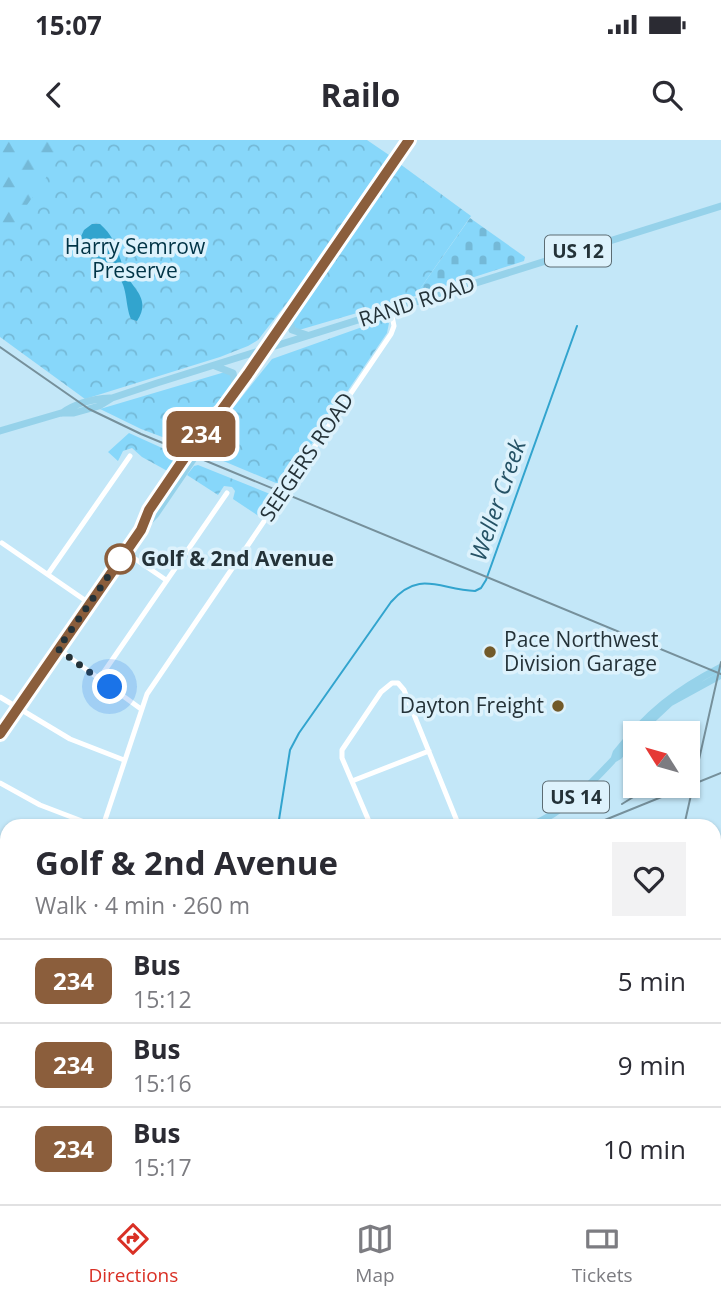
<!DOCTYPE html>
<html lang="en">
<head>
<meta charset="utf-8">
<style>
	:root { --surface:#fff; --page:#f2f2f3; --text:#2b2b33; --muted:#7c7c81; --line:#e1e1e2; --accent:#d93025 }
	body { margin:0; font-family:"Open Sans",sans-serif; background:var(--page); color:var(--text); height:100vh; display:flex; flex-direction:column; font-size:26px; white-space:nowrap }
	* { box-sizing:border-box; margin:0 }
	p { font-size:23px; color:var(--muted) }
	.icon { flex:none; width:38px; height:38px; fill:none; stroke:currentColor; stroke-width:2; stroke-linecap:round; stroke-linejoin:round }
	.map { position:relative; flex:1; overflow:hidden }
	.drawer { position:absolute; left:0px; top:679px; width:721px; height:385px; display:flex; flex-direction:column; background:var(--surface); border-radius:21px 21px 0 0; box-shadow:0 2px 5px #0004 }
	.drawer>* { flex:none }
	.badge { padding:0 14px; border-radius:10px; font-size:24px; line-height:46px }
	.needle { width:46px; rotate:307deg }
	.buttons { position:absolute; left:623px; top:581px; display:grid; gap:14px }
	.buttons a { display:grid; place-items:center; width:77px; height:77px; border-radius:0px; background:var(--surface); box-shadow:0 2px 5px #0004; font-size:35px }
	.you { position:absolute; width:35px; height:35px; margin:-18px; border:5px solid #fff; border-radius:50%; background:#1a73e8; box-shadow:0 0 0 10px #1a73e833 }
	.map>.badge { position:absolute; translate:-50% -50%; box-shadow:0 0 0 4px #fff }
	.round { display:grid; place-items:center; flex:none; width:74px; height:74px; border-radius:0px; background:var(--page) }
	.summary { display:flex; align-items:center; justify-content:space-between; height:119px; padding:0 35px }
	h1 { font-size:33px; font-weight:700; line-height:52px }
	ul { padding:0; list-style:none }
	li { display:flex; align-items:center; gap:21px; height:84px; padding:0 35px; border-top:2px solid var(--line) }
	li div { flex:1 }
	li b { display:block; font-size:26px }
	li em { font-style:normal }
	li .badge { min-width:77px; font-weight:700; text-align:center }
	.status { display:flex; justify-content:space-between; align-items:center; height:49px; padding:0 35px; background:var(--surface); direction:ltr }
	.status svg { height:19px; fill:currentColor }
	header { display:flex; justify-content:space-between; align-items:center; height:91px; padding:0 35px; background:var(--surface); font-size:32px; font-weight:700 }
	.dock { display:flex; justify-content:space-around; align-items:center; height:98px; border-top:2px solid var(--line); background:var(--surface); font-size:19px; color:var(--muted) }
	.dock a { display:grid; justify-items:center; gap:4px }
	.dock .current { color:var(--accent) }
	.map>svg:first-child { display:block }
</style>
</head>
<body>
<div class="status"><b>15:07</b><svg viewBox="0 0 49 12"><path d="M0 12V9h3v3zM5 12V6h3v6zM10 12V3h3v9zM15 12V0h3v12zM26 1h20v11H26zM47 4h2v5h-2z"/></svg></div>
<header><svg class="icon" aria-label="back" viewBox="0 0 24 24"><path d="M15 5l-7 7 7 7"/></svg>Railo<svg class="icon" aria-label="search" viewBox="0 0 24 24"><circle cx="10" cy="10" r="6"/><path d="M15 15l6 6"/></svg></header>
<div class="map">
<svg width="721" height="1064" viewBox="0 0 721 1064">
	<defs>
		<pattern id="forest-firs" width="22" height="20" patternUnits="userSpaceOnUse" patternTransform="scale(1.75)"><rect width="22" height="20" fill="#87d7fa"/><path d="M5 1l3.5 6h-7zM16 11l3.5 6h-7z" fill="#74b9d7"/></pattern>
		<pattern id="cemetery-stones" width="16" height="16" patternUnits="userSpaceOnUse" patternTransform="scale(1.75)"><rect width="16" height="16" fill="#87d7fa"/><path d="M2 7V4a2 2 0 0 1 4 0v3zM10 15v-3a2 2 0 0 1 4 0v3z" fill="#74b9d7"/></pattern>
		<pattern id="park-crowns" width="20" height="18" patternUnits="userSpaceOnUse" patternTransform="scale(1.75)"><rect width="20" height="18" fill="#87d7fa"/><path d="M2 6a3 3 0 1 1 6 0M12 15a3 3 0 1 1 6 0" fill="none" stroke="#74b9d7"/></pattern>
	</defs>
	<rect width="100%" height="100%" fill="#c3e7f8"/>
	<!-- forest -->
	<path fill="url(#forest-firs)" d="M0,0H219L0,136Z"/>
	<!-- cemetery -->
	<path fill="url(#cemetery-stones)" d="M470,78L525,117L524,121L415,156Z"/>
	<!-- park -->
	<path fill="url(#park-crowns)" d="M72,0H367L389,15L289,160L258,200L248,206L220,217L85,259L0,197V104Z
		M400,24L471,76L415,156L299,190L294,187L293,180L296,175Z
		M382,180L389,183L387,193L283,346L202,312L233,268L272,219Z
		M225,232L232,235L231,246L189,307L141,289L100,269Z
		M129,293L182,317L171,333L142,317L132,308L123,311L118,321L108,312Z
		M198,325L275,356L260,377L233,359L235,351L232,347L224,346L218,355L187,335L194,326Z"/>
	<!-- water -->
	<path fill="#32a4ce" d="M92,84H100C117,99 117,112 125,132C132,149 152,158 137,181L131,179C125,165 128,148 118,136C106,122 86,119 77,105L84,90Z"/>
	<g fill="none" stroke-linecap="round" stroke-linejoin="round">
		<!-- stream -->
		<path stroke="#32a4ce" stroke-width="2" d="M278,686L290,610L299,593L391,462C420,429 440,450 475,451L481,448L486,440L577,186
			M328,1057L340,1064"/>
		<!-- minor -->
		<path stroke="#fff" stroke-width="5" d="M2,403L89,463
			M125,412L166,440
			M48,434L130,316
			M58,509L141,569
			M99,539L227,353
			M0,557L70,599L124,620
			M352,641L429,611
			M0,643L40,665L95,686
			M103,686L147,554L391,194L394,186L391,171
			M217,686L227,682L231,686
			M371,686L342,618V610L381,552L392,543H398L404,550L459,686
			M0,726L7,729
			M0,767L7,753
			M714,836L721,826
			M0,852L7,854
			M0,861L7,863
			M714,970L721,960
			M714,999L721,1004
			M0,1020L7,998
			M57,1057V1064
			M145,1057V1064
			M254,1057L263,1064
			M577,1057L578,1064
			M668,1057L677,1064"/>
		<!-- major -->
		<path stroke="#96d2ea" stroke-width="7" d="M289,176L292,190L307,195
			M215,226L233,233L236,249
			M62,273C76,263 92,259 110,258
			M0,291L61,273H74L99,266L112,258L157,243L721,66
			M141,390L149,370L211,279L221,271L248,234L409,0
			M638,593L670,563L721,535
			M0,594L141,390L156,374L218,283L221,272
			M614,619L616,613C647,573 676,550 721,527
			M530,686C564,672 590,645 614,619L619,616L635,597
			M0,900L7,898"/>
		<!-- rail -->
		<path stroke="#76909b" stroke-width="2" d="M0,207L89,269L141,294L721,534
			M622,664L651,646
			M590,686L721,633
			M684,686L721,522
			M0,926L7,923
			M504,1057L506,1064
			M599,1064L601,1057"/>
	</g>
	<g fill="none" stroke-linecap="round" stroke-linejoin="round">
		<defs>
			<path id="line" d="M0,594L141,390L149,370L211,279L221,271L248,234L409,0"/>
		</defs>
		<!-- line casing -->
		<use href="#line" stroke="#fff" stroke-width="16"/>
		<!-- line -->
		<use href="#line" stroke="#8b5e3c" stroke-width="10"/>
		<!-- walk -->
		<path stroke="#243238" stroke-width="7" stroke-dasharray="0 12.6" d="M110,547L58,509L125,412L120,419"/>
	</g>
	<!-- markers -->
	<circle fill="#fff" stroke="#8b5e3c" stroke-width="3.5" cx="120" cy="419" r="14"/>
	<g fill="#725a2a" stroke="#ddf2fc" stroke-width="2.5">
		<circle cx="490" cy="512" r="7"/>
		<circle cx="558" cy="566" r="7"/>
	</g>
	<g text-anchor="middle" stroke-width="7" stroke-linejoin="round" paint-order="stroke">
		<!-- shield labels -->
		<g fill="#ddf2fc" stroke="#5c6c73" stroke-width="2">
			<rect x="545" y="95.5" width="66" height="31" rx="5"/>
			<rect x="543" y="641.5" width="66" height="31" rx="5"/>
		</g>
		<g font-size="19" font-weight="bold" fill="#243238">
			<text x="578" y="118">US 12</text>
			<text x="576" y="664">US 14</text>
		</g>
		<!-- park labels -->
		<g font-size="21" fill="#013446" stroke="#ddf2fc">
			<text x="135" y="114">Harry Semrow<tspan x="135" dy="24">Preserve</tspan></text>
		</g>
		<!-- street labels -->
		<g font-size="21" fill="#243238" stroke="#ddf2fc">
			<text transform="translate(417 162) rotate(-18)" y="7">RAND ROAD</text>
			<text transform="translate(307 317) rotate(-56)" y="7">SEEGERS ROAD</text>
		</g>
		<!-- stop labels -->
		<g font-size="21" font-weight="bold" fill="#243238" stroke="#ddf2fc" text-anchor="start">
			<text x="141" y="426">Golf &amp; 2nd Avenue</text>
		</g>
		<!-- poi labels -->
		<g font-size="21" fill="#243238" stroke="#ddf2fc" text-anchor="start">
			<text x="504" y="507">Pace Northwest<tspan x="504" dy="24">Division Garage</tspan></text>
			<text x="544" y="573" text-anchor="end">Dayton Freight</text>
		</g>
		<!-- water labels -->
		<g font-size="23" font-style="italic" fill="#255265" stroke="#ddf2fc">
			<text transform="translate(498 360) rotate(-71)" y="8">Weller Creek</text>
		</g>
	</g>
</svg>
<div class="buttons">
<a><svg class="needle" viewBox="-14 -14 28 28"><path d="M0-13l5 13h-10z" fill="#e53935"/><path d="M0 13l5-13h-10z" fill="#7c7c81"/></svg></a>
</div>
<div class="you" style="left:110px;top:547px"></div>
<b class="badge" style="left:201px;top:294px;background:#8b5e3c;color:#fff">234</b>
<section class="drawer">
<div class="summary"><div><h1>Golf &amp; 2nd Avenue</h1><p>Walk · 4 min · 260 m</p></div><a class="round"><svg class="icon" aria-label="heart" viewBox="0 0 24 24"><path d="M12 20l-8-8c-3-5 5-10 8-4 3-6 11-1 8 4z"/></svg></a></div>
<ul>
<li><span class="badge" style="background:#8b5e3c;color:#fff">234</span><div><b>Bus</b><p>15:12</p></div><em>5 min</em></li>
<li><span class="badge" style="background:#8b5e3c;color:#fff">234</span><div><b>Bus</b><p>15:16</p></div><em>9 min</em></li>
<li><span class="badge" style="background:#8b5e3c;color:#fff">234</span><div><b>Bus</b><p>15:17</p></div><em>10 min</em></li>
</ul>
</section>
</div>
<nav class="dock">
<a class="current"><svg class="icon" aria-label="directions" viewBox="0 0 24 24"><path d="M12 3l9 9-9 9-9-9zM9 14v-3h6M13 9l2 2-2 2"/></svg>Directions</a>
<a><svg class="icon" aria-label="map" viewBox="0 0 24 24"><path d="M3 6l6-2 6 2 6-2v14l-6 2-6-2-6 2zM9 4v14M15 6v14"/></svg>Map</a>
<a><svg class="icon" aria-label="tickets" viewBox="0 0 24 24"><path d="M3 7h18v10H3zM15 7v10"/></svg>Tickets</a>
</nav>
</body>
</html>
